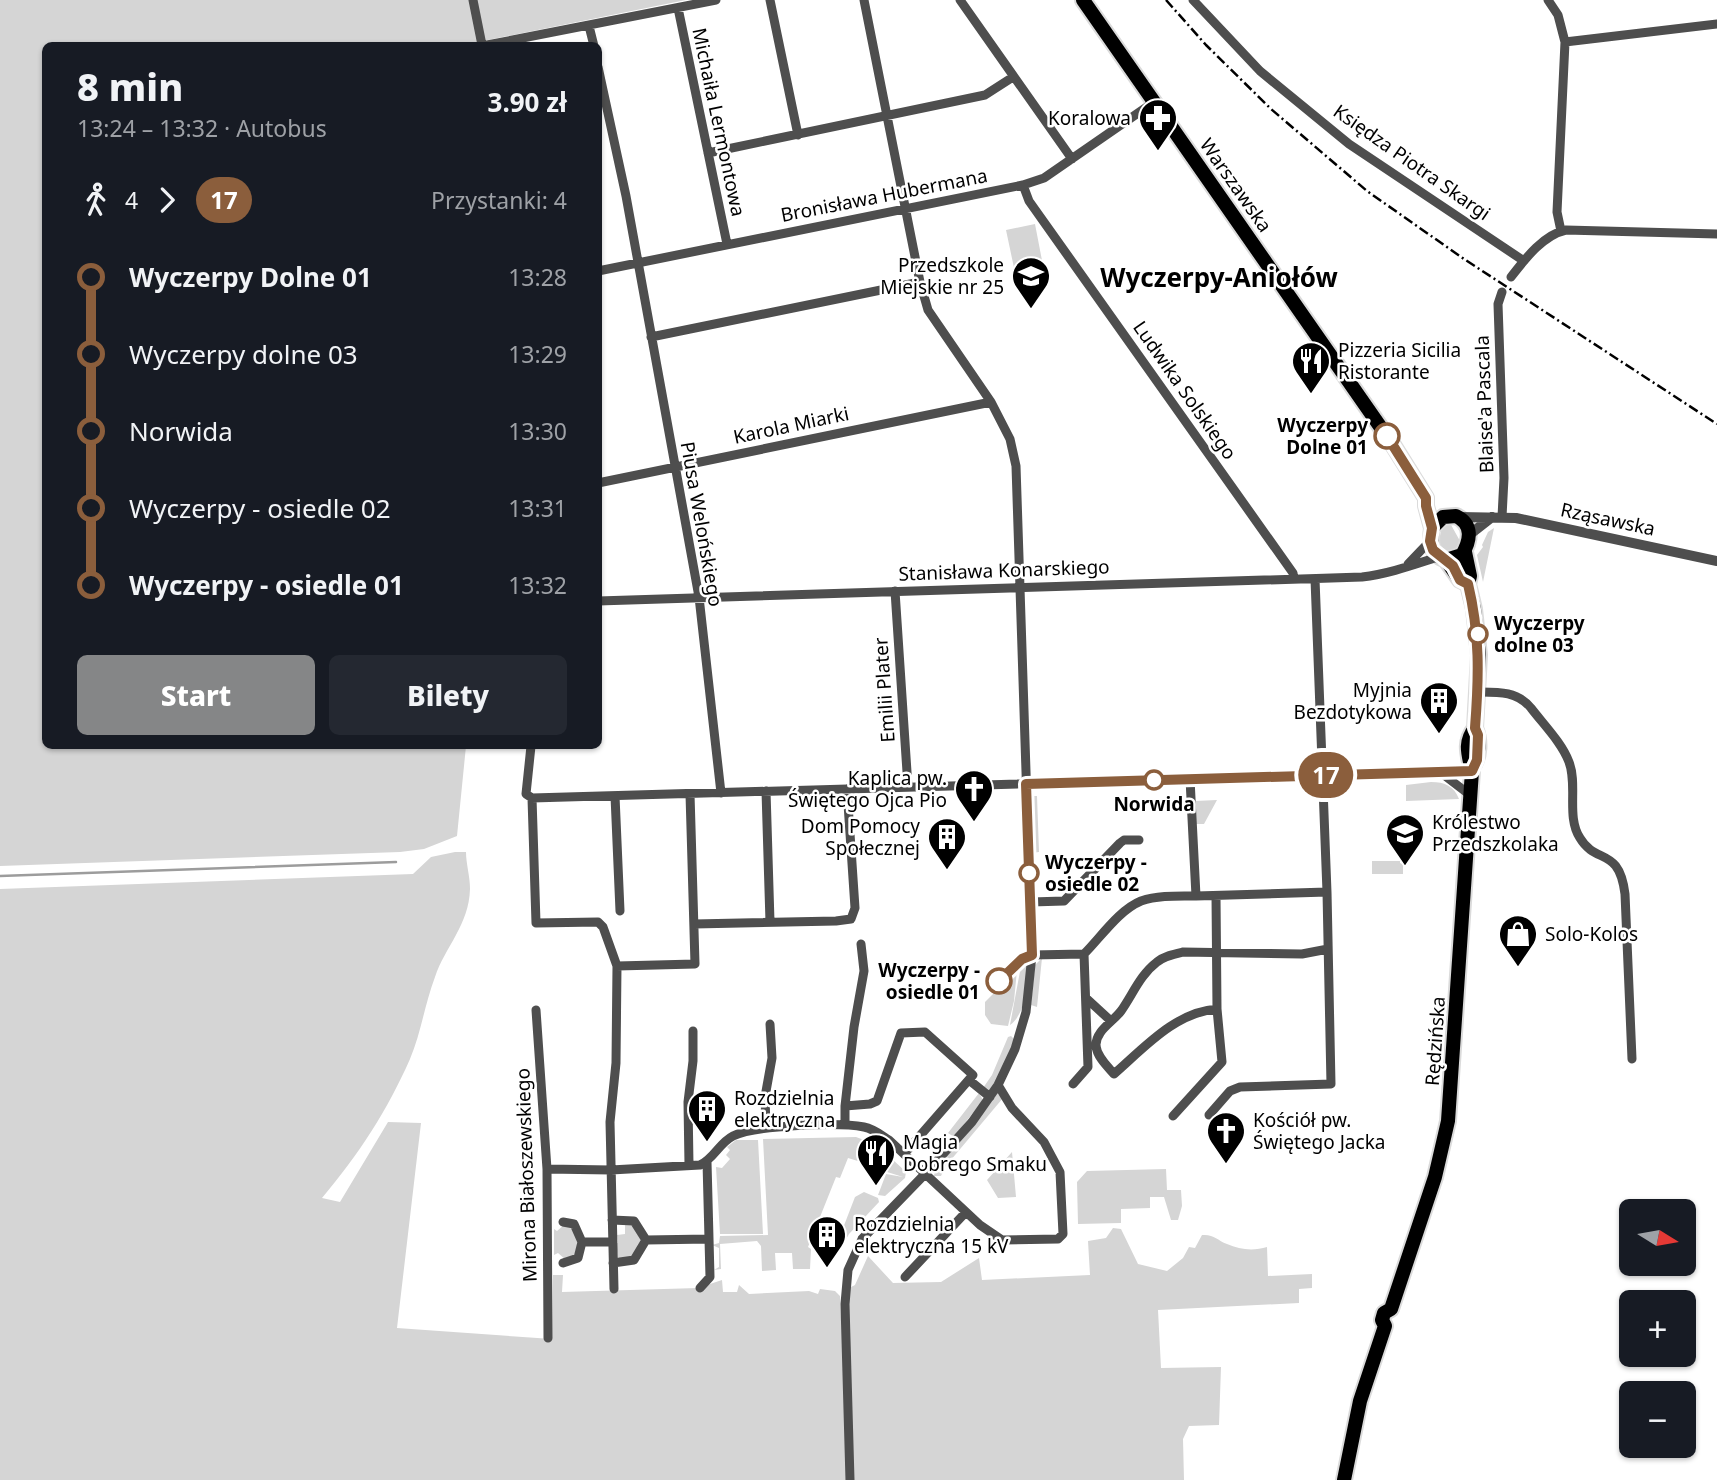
<!DOCTYPE html>
<html lang="pl">
<head>
<meta charset="utf-8">
<style>
	:root { --surface:#171b24; --page:#242831; --text:#f1f3f6; --muted:#9ea1a6; --accent:#858687 }
	body { margin:0; font-family:"Noto Sans",sans-serif; background:var(--page); color:var(--text); height:100vh; display:flex; flex-direction:column; font-size:26px; white-space:nowrap }
	* { box-sizing:border-box; margin:0 }
	p { font-size:23px; color:var(--muted) }
	.icon { flex:none; width:38px; height:38px; fill:none; stroke:currentColor; stroke-width:2; stroke-linecap:round; stroke-linejoin:round }
	.map { position:relative; flex:1; overflow:hidden }
	.sheet { position:absolute; left:42px; top:42px; width:560px; height:707px; display:flex; flex-direction:column; background:var(--surface); border-radius:10px; box-shadow:0 2px 5px #0004 }
	.sheet>* { flex:none }
	.badge { padding:0 14px; border-radius:23px; font-size:24px; line-height:46px }
	.needle { width:46px; rotate:101deg }
	.tools { position:absolute; left:1619px; top:1199px; display:grid; gap:14px }
	.tools a { display:grid; place-items:center; width:77px; height:77px; border-radius:10px; background:var(--surface); box-shadow:0 2px 5px #0004; font-size:35px }
	.map>.badge { position:absolute; translate:-50% -50%; box-shadow:0 0 0 4px #fff }
	.legs { display:flex; align-items:center; gap:10px; height:77px; padding:0 35px; font-size:23px }
	.legs p { margin-inline-start:auto }
	.overview { display:flex; align-items:center; justify-content:space-between; height:119px; padding:0 35px }
	h1 { font-size:38px; font-weight:800; line-height:52px }
	.action { display:flex; gap:14px; margin-top:auto; padding:14px 35px }
	.action a { flex:1; height:80px; border-radius:10px; background:var(--accent); color:#fff; font-size:28px; font-weight:800; line-height:80px; text-align:center }
	.action a+a { background:var(--page); color:var(--text) }
	ul { padding:0 35px; list-style:none }
	li { display:flex; align-items:center; gap:24px; height:77px; font-size:26px }
	li i { display:grid; place-items:center; width:10px; height:100%; margin:0 9px; background:currentColor }
	li i::after { content:''; width:18px; height:18px; margin:-9px; border:5px solid; border-radius:50%; background:var(--surface) }
	li p { margin-inline-start:auto }
	li:first-child i { background:linear-gradient(#0000 50%,currentColor 0) }
	li:last-child i { background:linear-gradient(currentColor 50%,#0000 0) }
	.map>svg:first-child { display:block }
</style>
</head>
<body>
<div class="map">
<svg width="1717" height="1480" viewBox="0 0 1717 1480">
	<rect width="100%" height="100%" fill="#fff"/>
	<!-- green -->
	<path fill="#d5d5d5" d="M0,0H686L473,43L470,45L46,46V746H466L457,836L424,849L400,852L0,866Z
		M1035,224L1045,276L1017,282L1006,230Z
		M1443,523H1450L1460,541L1457,551L1451,553L1440,547L1439,540Z
		M1494,528L1483,582L1477,555L1483,547L1482,545L1488,532Z
		M1431,782C1445,782 1454,786 1459,799L1406,801V785Z
		M1030,796H1037L1039,852L1032,853Z
		M1217,800L1204,824H1196L1195,801Z
		M455,852H466C466,864 470,876 470,889C469,925 445,947 435,977C425,1003 421,1033 410,1059C387,1111 359,1154 322,1198L340,1202L388,1122L421,1123L397,1328L552,1339L553,1275H563L562,1292L698,1288L722,1280L723,1292H737L739,1285L749,1294L809,1291L818,1294L820,1289L835,1291L840,1296L841,1318H849V1288L855,1285L868,1256L893,1283L941,1282L979,1258L982,1280L1090,1275L1088,1241L1106,1238L1113,1228L1121,1229L1138,1264L1167,1271L1183,1258L1189,1247L1195,1248L1202,1235C1214,1234 1217,1240 1227,1244C1240,1250 1254,1251 1267,1247L1268,1276L1312,1274V1288L1299,1289V1303L1158,1310L1161,1368L1221,1367L1219,1425L1189,1426L1183,1439L1184,1480H0V889L413,874L431,857Z
		M1372,861H1400V863L1403,864V874H1372Z
		M1042,958L1037,1007L1031,1005L1035,965Z
		M1026,964L1028,966C1026,986 1027,1012 1010,1025L1021,966Z
		M1017,970L1014,1001L1008,1026L991,1024L985,1015V1002Z
		M1011,1036L1014,1039L1008,1057L991,1090L987,1091L983,1088L992,1075L1008,1037Z
		M979,1093L983,1100L954,1137L948,1133Z
		M997,1093L1003,1098L945,1167L941,1176H934L935,1169Z
		M856,1137L875,1144L888,1155L881,1170L873,1167L877,1158L865,1153L861,1162L848,1158L840,1178L836,1177L808,1247L811,1249L810,1269H793L792,1253H775L776,1270L762,1271L761,1246L757,1241L720,1244L721,1269L714,1270L719,1267V1248L712,1245L719,1243L720,1236L768,1235L763,1139Z
		M736,1140H758L763,1234H720L716,1167L722,1168L730,1159L726,1155L730,1150L727,1147Z
		M1012,1152L1016,1197L998,1198L987,1180Z
		M890,1157L906,1172L905,1178L885,1196L878,1195L886,1174L903,1177L884,1171Z
		M1166,1169L1167,1190H1181L1182,1206L1178,1220H1171L1164,1197H1150V1208L1121,1209V1223L1078,1224L1077,1182L1087,1171Z
		M864,1192L878,1198L879,1202L849,1234L844,1243L838,1241L855,1197Z
		M625,1222H630L643,1240L633,1257L621,1260L618,1257L616,1243H618L617,1235L625,1234Z
		M564,1225L572,1226L578,1242L574,1257L566,1260L558,1253L554,1255V1229L557,1231Z"/>
	<g fill="none" stroke-linecap="round" stroke-linejoin="round">
		<!-- stream -->
		<path stroke="#9c9c9c" stroke-width="2.5" d="M0,876L396,862"/>
		<defs>
			<path id="primary" d="M1083,0L1393,445L1426,498V506L1432,528
				M1456,516C1473,524 1471,540 1462,555L1446,560C1430,554 1430,543 1432,528L1443,517Z
				M1465,552L1470,576L1468,584L1474,609L1479,655L1475,728C1480,740 1480,757 1472,767
				M1446,560L1460,580L1468,584
				M1344,1480L1360,1401L1385,1326L1382,1320L1384,1313L1391,1309L1435,1177L1448,1121L1472,771C1469,756 1463,743 1475,728"/>
		</defs>
		<!-- primary casing -->
		<use href="#primary" stroke="#dbdbdb" stroke-width="18"/>
		<!-- minor -->
		<path stroke="#4e4e4e" stroke-width="9" d="M473,0L482,45
			M770,0L798,135
			M960,0L1072,159
			M1193,0L1260,71L1349,144L1524,261
			M1548,0L1558,15L1565,42
			M678,8L727,244
			M589,26L594,46
			M482,46L716,0
			M598,67L626,196L699,597L721,793
			M708,153L985,95L1013,77
			M1023,185L1029,201L1293,573L1294,579
			M1561,231L1557,212L1565,42L1717,24
			M598,271L1023,185L1044,178L1154,102
			M1511,277C1525,259 1543,235 1566,230L1717,234
			M1502,292L1498,304L1504,478L1502,517
			M651,337L920,282
			M598,483L991,402
			M1408,564L1430,541
			M895,591L908,787
			M598,601L1362,577C1388,574 1413,565 1438,557
			M1477,692C1498,692 1517,691 1531,708C1544,725 1562,743 1569,762C1578,785 1566,817 1580,838C1596,865 1619,846 1625,894L1632,1059
			M531,746L526,794L532,798L1472,771
			M1440,772L1470,795
			M1190,779L1196,896L1327,892
			M766,791L770,922
			M615,796L620,911
			M532,798L536,923L598,922L603,927L617,966L616,1063L610,1122L614,1289
			M1031,902L1064,901L1120,843L1124,840H1139
			M694,924L836,921L851,919L855,908L847,789
			M1032,955L1084,954C1101,937 1119,910 1141,901C1158,895 1178,896 1196,896
			M617,966L695,964L690,794
			M1086,998L1111,1021
			M1217,1009C1175,1012 1143,1049 1114,1074C1108,1067 1097,1057 1096,1046C1095,1031 1113,1022 1121,1011C1133,994 1140,975 1157,962C1164,956 1174,954 1183,952L1302,954L1328,949
			M536,1010L547,1169L548,1338
			M969,1080L990,1097
			M1073,1084L1088,1067L1084,954
			M845,1106L870,1104L877,1101L901,1033L925,1032L973,1075L904,1154
			M1209,1115L1230,1091L1240,1087L1331,1084L1327,892L1315,579
			M1173,1116L1222,1062L1217,1009L1216,896
			M845,1125V1106L854,1027L864,971L861,944
			M766,1127L765,1097L772,1058L770,1024
			M689,1165L688,1102L693,1061V1031
			M547,1169L611,1170L700,1165C714,1159 719,1143 733,1136C756,1125 839,1122 864,1127C874,1129 881,1135 889,1140L980,1225L1002,1240L1058,1239L1063,1234L1060,1172L1044,1142L1012,1108L998,1085
			M612,1220L634,1221L646,1240L634,1260L613,1263
			M563,1222L574,1224L582,1242H613
			M646,1240L709,1239
			M563,1263L578,1258L582,1242
			M905,1277L966,1212
			M700,1288L710,1277L707,1162
			M850,1480L845,1304L848,1270L862,1239L925,1174L972,1122L998,1085L1015,1049L1026,1012L1032,955L1016,466L1010,439L991,402L928,310L920,282L864,0"/>
		<!-- tertiary -->
		<path stroke="#4e4e4e" stroke-width="10" d="M1459,517L1516,518L1717,561
			M1469,535L1492,517"/>
		<!-- primary -->
		<use href="#primary" stroke="#000" stroke-width="14"/>
		<!-- rail -->
		<path stroke="#000" stroke-width="2.5" stroke-dasharray="10 3.5 2 3.5" stroke-linecap="butt" d="M1166,0L1206,45L1271,109L1367,191L1464,259L1717,424"/>
	</g>
	<g fill="none" stroke-linecap="round" stroke-linejoin="round">
		<defs>
			<path id="line-1" d="M999,981L1022,959L1032,955L1026,784L1472,771L1477,760L1478,735L1475,728C1479,676 1480,634 1468,584L1460,580L1453,566L1433,550L1430,541L1432,528L1426,506V498L1387,436"/>
		</defs>
		<!-- line-1 casing -->
		<use href="#line-1" stroke="#fff" stroke-width="16"/>
		<!-- line-1 -->
		<use href="#line-1" stroke="#8b5e3c" stroke-width="10"/>
	</g>
	<!-- icons -->
	<defs>
		<symbol id="pharmacy-pin" viewBox="-11 -11 22 30"><path d="M0 17L-7.5 6A9.5 9.5 0 1 1 7.5 6Z" fill="#000" stroke="#fff"/><path d="M-2-6h4v4h4v4h-4v4h-4v-4h-4v-4h4Z" fill="#fff"/></symbol>
		<symbol id="school-pin" viewBox="-11 -11 22 30"><path d="M0 17L-7.5 6A9.5 9.5 0 1 1 7.5 6Z" fill="#000" stroke="#fff"/><path d="M0-5L7-2L0 1L-7-2ZM-4 1L0 2.5L4 1V4Q0 6-4 4Z" fill="#fff"/></symbol>
		<symbol id="restaurant-pin" viewBox="-11 -11 22 30"><path d="M0 17L-7.5 6A9.5 9.5 0 1 1 7.5 6Z" fill="#000" stroke="#fff"/><path d="M-5-6h1v4h1v-4h1v4h1v-4h1v5L-1.5 .5V6h-2V.5L-5-1ZM5-6V6H3V1.5H1.5Q1.5-4 5-6Z" fill="#fff"/></symbol>
		<symbol id="building-pin" viewBox="-11 -11 22 30"><path d="M0 17L-7.5 6A9.5 9.5 0 1 1 7.5 6Z" fill="#000" stroke="#fff"/><path d="M-4-6H4V6H1V3H-1V6H-4ZM-2.5-4.3h1.7v1.8h-1.7ZM.8-4.3h1.7v1.8H.8ZM-2.5-1h1.7V.8h-1.7ZM.8-1h1.7V.8H.8Z" fill="#fff"/></symbol>
		<symbol id="church-pin" viewBox="-11 -11 22 30"><path d="M0 17L-7.5 6A9.5 9.5 0 1 1 7.5 6Z" fill="#000" stroke="#fff"/><path d="M-1.2-6h2.4v3.5h3.3v2.4h-3.3V6h-2.4V-.1h-3.3v-2.4h3.3Z" fill="#fff"/></symbol>
		<symbol id="shop-pin" viewBox="-11 -11 22 30"><path d="M0 17L-7.5 6A9.5 9.5 0 1 1 7.5 6Z" fill="#000" stroke="#fff"/><path d="M-5-2.5h2.3a2.7 3.5 0 0 1 5.4 0H5L5.5 6h-11ZM-1.5-2.5h3a1.5 2.3 0 0 0-3 0Z" fill="#fff"/></symbol>
	</defs>
	<g fill-rule="evenodd">
		<use href="#pharmacy-pin" x="1136" y="96" width="44" height="60"/>
		<use href="#school-pin" x="1009" y="254" width="44" height="60"/>
		<use href="#restaurant-pin" x="1289" y="339" width="44" height="60"/>
		<use href="#building-pin" x="1417" y="679" width="44" height="60"/>
		<use href="#church-pin" x="952" y="767" width="44" height="60"/>
		<use href="#school-pin" x="1383" y="811" width="44" height="60"/>
		<use href="#building-pin" x="925" y="815" width="44" height="60"/>
		<use href="#shop-pin" x="1496" y="912" width="44" height="60"/>
		<use href="#building-pin" x="685" y="1087" width="44" height="60"/>
		<use href="#church-pin" x="1204" y="1109" width="44" height="60"/>
		<use href="#restaurant-pin" x="854" y="1131" width="44" height="60"/>
		<use href="#building-pin" x="805" y="1213" width="44" height="60"/>
	</g>
	<!-- markers -->
	<g fill="#fff" stroke="#8b5e3c" stroke-width="3.5">
		<circle cx="1387" cy="436" r="12"/>
		<circle cx="1478" cy="634" r="9"/>
		<circle cx="1154" cy="780" r="9"/>
		<circle cx="1029" cy="873" r="9"/>
		<circle cx="999" cy="981" r="12"/>
	</g>
	<g text-anchor="middle" stroke-width="5" stroke-linejoin="round" paint-order="stroke">
		<!-- poi labels -->
		<g font-size="19" fill="#000" stroke="#fff" text-anchor="start">
			<text x="1131" y="125" text-anchor="end">Koralowa</text>
			<text x="1004" y="272" text-anchor="end">Przedszkole<tspan x="1004" dy="22">Miejskie nr 25</tspan></text>
			<text x="1338" y="357">Pizzeria Sicilia<tspan x="1338" dy="22">Ristorante</tspan></text>
			<text x="1412" y="697" text-anchor="end">Myjnia<tspan x="1412" dy="22">Bezdotykowa</tspan></text>
			<text x="947" y="785" text-anchor="end">Kaplica pw.<tspan x="947" dy="22">Świętego Ojca Pio</tspan></text>
			<text x="1432" y="829">Królestwo<tspan x="1432" dy="22">Przedszkolaka</tspan></text>
			<text x="920" y="833" text-anchor="end">Dom Pomocy<tspan x="920" dy="22">Społecznej</tspan></text>
			<text x="1545" y="941">Solo-Kolos</text>
			<text x="734" y="1105">Rozdzielnia<tspan x="734" dy="22">elektryczna</tspan></text>
			<text x="1253" y="1127">Kościół pw.<tspan x="1253" dy="22">Świętego Jacka</tspan></text>
			<text x="903" y="1149">Magia<tspan x="903" dy="22">Dobrego Smaku</tspan></text>
			<text x="854" y="1231">Rozdzielnia<tspan x="854" dy="22">elektryczna 15 kV</tspan></text>
		</g>
		<!-- street labels -->
		<g font-size="19" fill="#000" stroke="#fff">
			<text transform="translate(719 122) rotate(78)" y="7">Michaiła Lermontowa</text>
			<text transform="translate(1412 162) rotate(35)" y="7">Księdza Piotra Skargi</text>
			<text transform="translate(1236 185) rotate(55)" y="7">Warszawska</text>
			<text transform="translate(884 195) rotate(-11)" y="7">Bronisława Hubermana</text>
			<text transform="translate(1185 390) rotate(55)" y="7">Ludwika Solskiego</text>
			<text transform="translate(1484 404) rotate(-92)" y="7">Blaise'a Pascala</text>
			<text transform="translate(791 425) rotate(-12)" y="7">Karola Miarki</text>
			<text transform="translate(1608 519) rotate(12)" y="7">Rząsawska</text>
			<text transform="translate(702 524) rotate(80)" y="7">Piusa Welońskiego</text>
			<text transform="translate(1004 570) rotate(-2)" y="7">Stanisława Konarskiego</text>
			<text transform="translate(884 690) rotate(-94)" y="7">Emilii Plater</text>
			<text transform="translate(1435 1041) rotate(-86)" y="7">Rędzińska</text>
			<text transform="translate(526 1175) rotate(-92)" y="7">Mirona Białoszewskiego</text>
		</g>
		<!-- stop labels -->
		<g font-size="19" font-weight="bold" fill="#000" stroke="#fff" text-anchor="end">
			<text x="1368" y="432">Wyczerpy<tspan x="1368" dy="22">Dolne 01</tspan></text>
			<text x="1494" y="630" text-anchor="start">Wyczerpy<tspan x="1494" dy="22">dolne 03</tspan></text>
			<text x="1154" y="811" text-anchor="middle">Norwida</text>
			<text x="1045" y="869" text-anchor="start">Wyczerpy -<tspan x="1045" dy="22">osiedle 02</tspan></text>
			<text x="980" y="977">Wyczerpy -<tspan x="980" dy="22">osiedle 01</tspan></text>
		</g>
		<!-- district labels -->
		<g font-size="26" font-weight="bold" fill="#000" stroke="#fff">
			<text x="1219" y="287">Wyczerpy-Aniołów</text>
		</g>
	</g>
</svg>
<div class="tools">
<a><svg class="needle" viewBox="-14 -14 28 28"><path d="M0-13l5 13h-10z" fill="#e53935"/><path d="M0 13l5-13h-10z" fill="#9ea1a6"/></svg></a>
<a>+</a>
<a>−</a>
</div>
<b class="badge" style="left:1326px;top:775px;background:#8b5e3c;color:#fff">17</b>
<section class="sheet">
<div class="overview"><div><h1>8 min</h1><p>13:24 – 13:32 · Autobus</p></div><b>3.90 zł</b></div>
<div class="legs"><svg class="icon" aria-label="walk" viewBox="0 0 24 24"><circle cx="13" cy="4" r="2"/><path d="M13 8l-2 6 4 7M11 14l-3 7M7 12l3-4h3l4 4"/></svg>4<svg class="icon" aria-label="forward" viewBox="0 0 24 24"><path d="M9 5l7 7-7 7"/></svg><b class="badge" style="background:#8b5e3c;color:#fff">17</b><p>Przystanki: 4</p></div>
<ul>
<li><i style="color:#8b5e3c"></i><b>Wyczerpy Dolne 01</b><p>13:28</p></li>
<li><i style="color:#8b5e3c"></i><span>Wyczerpy dolne 03</span><p>13:29</p></li>
<li><i style="color:#8b5e3c"></i><span>Norwida</span><p>13:30</p></li>
<li><i style="color:#8b5e3c"></i><span>Wyczerpy - osiedle 02</span><p>13:31</p></li>
<li><i style="color:#8b5e3c"></i><b>Wyczerpy - osiedle 01</b><p>13:32</p></li>
</ul>
<div class="action"><a>Start</a><a>Bilety</a></div>
</section>
</div>
</body>
</html>
